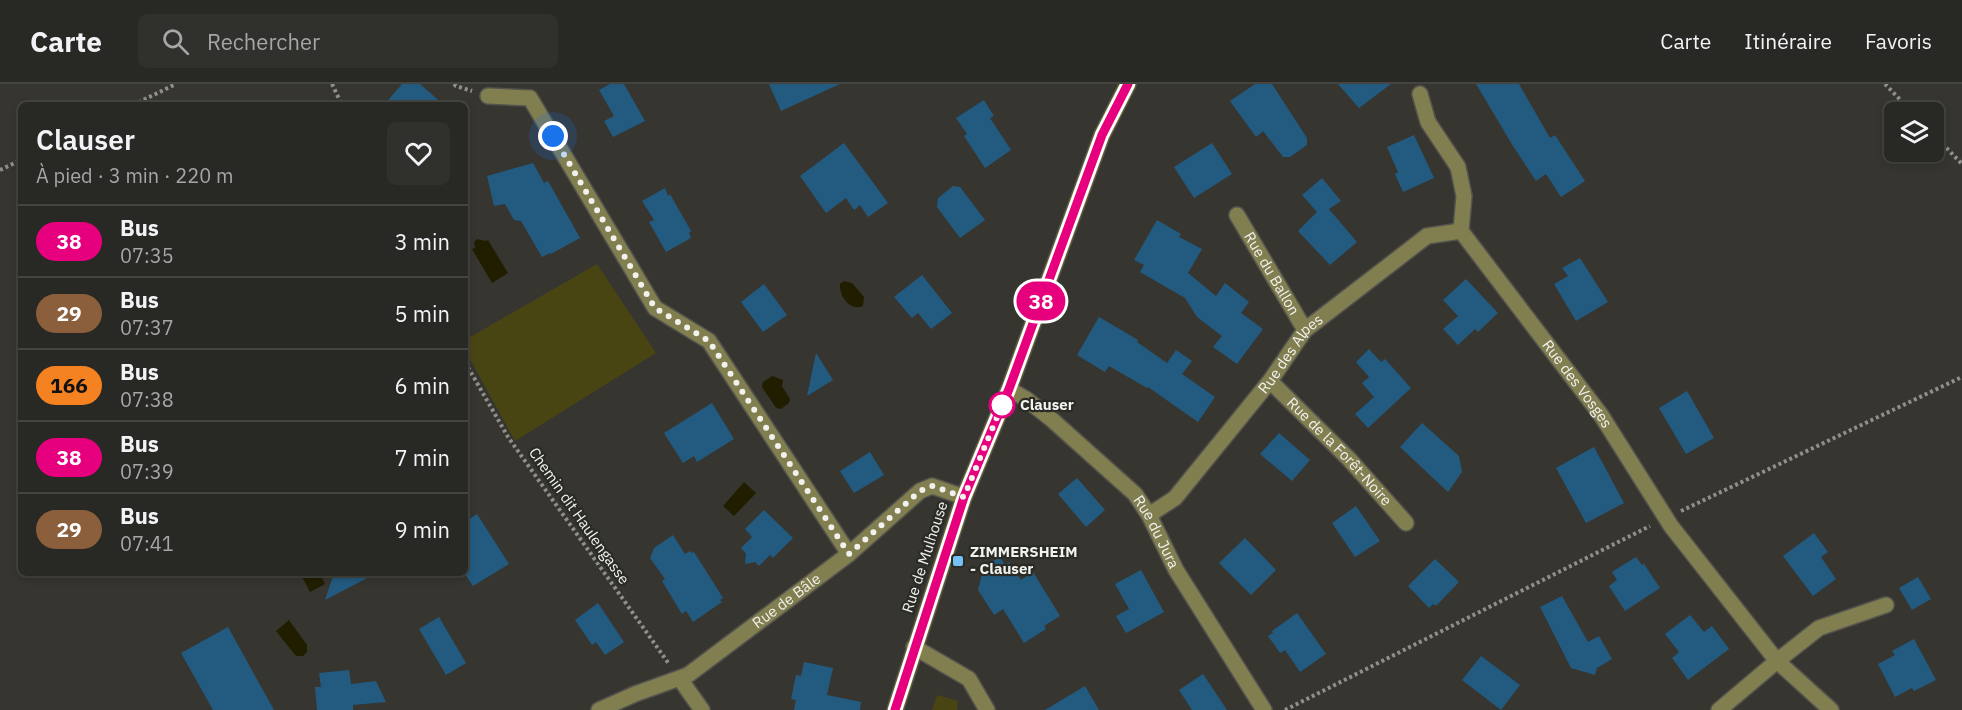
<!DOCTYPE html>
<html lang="fr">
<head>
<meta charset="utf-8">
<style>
	:root { --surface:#282824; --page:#30302c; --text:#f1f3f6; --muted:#a5a6a6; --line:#444441 }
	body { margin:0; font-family:"IBM Plex Sans",sans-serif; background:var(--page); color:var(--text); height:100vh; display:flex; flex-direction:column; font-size:22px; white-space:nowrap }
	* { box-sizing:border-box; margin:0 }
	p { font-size:20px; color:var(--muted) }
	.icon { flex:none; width:33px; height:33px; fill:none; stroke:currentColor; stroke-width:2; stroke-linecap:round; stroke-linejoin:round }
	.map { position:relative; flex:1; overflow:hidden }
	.side { position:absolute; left:18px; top:18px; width:450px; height:474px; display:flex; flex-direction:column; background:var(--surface); border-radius:9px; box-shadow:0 3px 9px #0003,0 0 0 2px var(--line) }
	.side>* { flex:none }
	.badge { padding:0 12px; border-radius:20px; font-size:21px; line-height:39px }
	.fabs { position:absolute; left:1884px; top:18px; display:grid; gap:12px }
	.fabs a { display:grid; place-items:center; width:60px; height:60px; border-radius:9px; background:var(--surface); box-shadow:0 3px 9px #0003,0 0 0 2px var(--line); font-size:30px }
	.you { position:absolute; width:30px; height:30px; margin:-15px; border:4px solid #fff; border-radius:50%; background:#1a73e8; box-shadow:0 0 0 9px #1a73e833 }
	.map>.badge { position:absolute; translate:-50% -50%; box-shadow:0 0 0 3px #fff }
	.round { display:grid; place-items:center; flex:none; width:63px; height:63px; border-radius:9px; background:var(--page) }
	.overview { display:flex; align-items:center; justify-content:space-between; height:102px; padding:0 18px }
	h1 { font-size:28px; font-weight:600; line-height:45px }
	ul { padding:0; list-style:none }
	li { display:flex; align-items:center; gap:18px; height:72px; padding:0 18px; border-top:2px solid var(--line) }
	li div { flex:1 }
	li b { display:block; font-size:22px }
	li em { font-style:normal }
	li .badge { min-width:66px; font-weight:700; text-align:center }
	header { display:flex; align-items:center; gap:36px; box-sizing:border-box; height:84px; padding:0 30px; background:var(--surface); border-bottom:2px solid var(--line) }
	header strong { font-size:28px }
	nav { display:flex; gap:33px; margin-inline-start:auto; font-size:21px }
	.search { width:420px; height:54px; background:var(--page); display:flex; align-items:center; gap:15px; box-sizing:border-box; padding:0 21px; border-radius:9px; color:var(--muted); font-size:22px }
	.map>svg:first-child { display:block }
</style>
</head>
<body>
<header>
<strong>Carte</strong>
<div class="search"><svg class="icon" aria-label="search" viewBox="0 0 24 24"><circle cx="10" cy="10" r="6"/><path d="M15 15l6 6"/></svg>Rechercher</div>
<nav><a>Carte</a><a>Itinéraire</a><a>Favoris</a></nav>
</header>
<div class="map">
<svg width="1962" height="626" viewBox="0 0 1962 626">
	<rect width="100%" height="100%" fill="#363530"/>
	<!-- green -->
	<path fill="#494513" d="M597,180L656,269L515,357L465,266V256Z
		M937,611L958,617L957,626H932Z"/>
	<!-- water -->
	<path fill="#211e00" d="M477,155L486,157L488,156L508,189L492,199L472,165L475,164L474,158Z
		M844,197L852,199L864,213L863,222C850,228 839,212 840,200Z
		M772,292L783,296L782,302L790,315L789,319L781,325L776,324L762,303L763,298Z
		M744,398L756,409L734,432L723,422Z
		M300,489H321L320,490L325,500L310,508Z
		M289,536L307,561V568L303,572H296L276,547Z"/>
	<!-- building -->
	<path fill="#235b80" d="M402,0H420L444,21H384Z
		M610,0H624L645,37L613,53L604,37L614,32L599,6Z
		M769,0H840L781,27Z
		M1255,0H1272L1307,54V61L1290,73H1283L1263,47L1256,53L1230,17Z
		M1338,0H1391L1359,24Z
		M1476,0H1519L1550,54L1555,51L1585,97L1561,113L1546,90L1536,97L1513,62Z
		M984,16L994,32L990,34L1011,66L985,84L964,52L967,50L956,34Z
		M1414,51L1434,94L1403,108L1395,90L1398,88L1387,63Z
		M844,59L888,119L868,133L860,121L854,126L846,114L826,129L800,92Z
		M1212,59L1232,90L1194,114L1174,83Z
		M533,79L544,99L548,97L580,154L551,170L550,169L542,173L521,137L514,136L505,120L494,122L487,92Z
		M1322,94L1341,117L1329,125L1357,158L1330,181L1298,147L1317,128L1302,111Z
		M953,102L960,103L985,136L960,154L937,123L938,114Z
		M665,104L668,112L670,110L691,147L689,149L691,154L666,168L649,138L654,136L642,117Z
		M1157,136L1181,150L1179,153L1202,165L1188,189L1216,212L1225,199L1249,218L1241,229L1263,245L1237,280L1213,263L1222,252L1197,233L1185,214L1140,188L1144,181L1134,176Z
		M1580,174L1608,218L1576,237L1554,200L1568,192L1562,184Z
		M922,191L952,229L931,245L918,229L912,234L894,213Z
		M1466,195L1498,229L1478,248L1475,245L1458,261L1443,245L1458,232L1443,216Z
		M764,200L787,231L763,248L741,218Z
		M1099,233L1138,256L1137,258L1167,279L1176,266L1192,277L1182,290L1215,313L1198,338L1148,303L1147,304L1109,282L1105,288L1077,271Z
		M1369,265L1381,278L1385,275L1411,304L1368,344L1355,330L1374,313L1362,299L1369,293L1356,278Z
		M816,269L833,296L807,312Z
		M1687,307L1714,354L1686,370L1659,324Z
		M712,319L734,355L697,378L694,372L683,379L664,349Z
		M1422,339L1459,372L1462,388L1448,408L1400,363Z
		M1279,349L1310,376L1292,397L1260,370Z
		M1594,363L1624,419L1586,439L1556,384Z
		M870,368L884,391L854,409L840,387Z
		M1077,394L1105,426L1086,443L1058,410Z
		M1356,422L1380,457L1355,473L1332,439Z
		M764,426L793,454L773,474L770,471L759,482L755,478L745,480L746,470L741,464L752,453L745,445Z
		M477,430L509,480L473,502L465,490V438Z
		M1814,449L1828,468L1821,473L1836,495L1813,512L1783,472Z
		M673,451L685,470L690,467L692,469L694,468L723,514L720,516L722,518L693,538L686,527L682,530L662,497L665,495L650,474L654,464Z
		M1245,454L1276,486L1251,511L1219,479Z
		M1000,473L1005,481L1009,478L1021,496L1033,488L1060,532L1044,542L1046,545L1024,559L1003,525L994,531L978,506L984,482Z
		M1636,473L1642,481L1644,480L1660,504L1625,527L1609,502L1617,496L1612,488Z
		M1435,475L1459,498L1436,522L1433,520L1429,524L1408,502Z
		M1141,486L1164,528L1126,549L1116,532L1129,525L1115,500Z
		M334,489H377L325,516Z
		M1918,493L1931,515L1912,526L1899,504Z
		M1562,512L1588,558L1599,552L1612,575L1597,584L1595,591L1571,584L1540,523Z
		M598,519L624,558L605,571L596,558L592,561L575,536Z
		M1297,529L1326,570L1300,588L1285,566L1280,569L1268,552L1273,549L1272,547Z
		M1690,531L1704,548L1712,542L1729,565L1688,596L1672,574L1679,568L1665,550Z
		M439,533L466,579L446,591L419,545Z
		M228,543L274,626H213L181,569Z
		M1914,555L1936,596L1914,607L1912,604L1895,613L1878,580L1895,571L1892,567Z
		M1481,572L1520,601L1501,626L1462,596Z
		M804,578L833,584L827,611L861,618L860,626H794L796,616L791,615L796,591L801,592Z
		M349,586L351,600L376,597L386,618L353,621V626H317L315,603H321L319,589Z
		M1203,590L1227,626H1192L1179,606Z
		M1085,602L1099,626H1045Z"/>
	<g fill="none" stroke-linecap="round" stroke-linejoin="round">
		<defs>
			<g id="minor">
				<path id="s1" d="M1420,10L1428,38L1458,83L1464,112L1461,147L1601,331L1671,442L1777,577L1831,626"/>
				<path d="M488,12L530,14L655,224L709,257L849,470"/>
				<path id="s2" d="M1237,131L1305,246"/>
				<path id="s3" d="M1270,297L1349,375L1406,439"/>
				<path id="s4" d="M1009,305L1026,315L1050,334L1135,410L1149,431L1176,486L1264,626"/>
				<path id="s5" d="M1149,431L1175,414L1270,297L1305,246L1427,152L1461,147"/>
				<path d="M914,563L969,595L987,626"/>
				<path d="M680,595L702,626"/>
				<path id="s6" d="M599,626L635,610L688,591L849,470L920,407L932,402L964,413"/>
				<path d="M1719,626L1777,577L1819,544L1886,521"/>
			</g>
			<path id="major" d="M895,626L964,413L1009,305L1102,51L1128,0"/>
		</defs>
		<!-- minor casing -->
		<use href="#minor" stroke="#54534e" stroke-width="18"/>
		<!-- major casing -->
		<use href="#major" stroke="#54534e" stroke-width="18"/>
		<!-- path -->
		<path stroke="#908f8b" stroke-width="4" stroke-dasharray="3 3" stroke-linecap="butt" d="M332,0L342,21
			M454,0L456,2L472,7
			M1885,0L1912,28
			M133,21L176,0
			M1934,51L1962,80
			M0,86L21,76
			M465,278L508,353L669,580
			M1681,427L1962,293
			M1285,626L1650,442"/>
		<!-- minor -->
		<use href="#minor" stroke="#817e50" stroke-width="15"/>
		<!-- major -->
		<use href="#major" stroke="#cdc561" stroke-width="15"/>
	</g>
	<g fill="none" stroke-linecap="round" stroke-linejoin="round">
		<defs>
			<path id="line" d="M895,626L964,413L1009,305L1102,51L1128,0"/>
		</defs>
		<!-- line casing -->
		<use href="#line" stroke="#fff" stroke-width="14"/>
		<!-- line -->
		<use href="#line" stroke="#e6007e" stroke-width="9"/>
		<!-- walk -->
		<path stroke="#f1f1ee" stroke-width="6" stroke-dasharray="0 10.8" d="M553,52L655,224L709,257L849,470L920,407L932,402L964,413L1002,321"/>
	</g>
	<!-- markers -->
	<circle fill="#fff" stroke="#e6007e" stroke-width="3" cx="1002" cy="321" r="12"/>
	<rect fill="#75c0f6" stroke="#2b2b26" stroke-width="2" x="952" y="471" width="12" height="12" rx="3"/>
	<g text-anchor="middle" stroke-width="4.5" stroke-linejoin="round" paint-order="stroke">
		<!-- street labels -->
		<g font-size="15" fill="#f1f1ee" stroke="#2b2b26">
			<text dy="5" stroke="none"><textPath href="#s2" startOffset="68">Rue du Ballon</textPath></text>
			<text dy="5" stroke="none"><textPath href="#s5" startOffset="216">Rue des Alpes</textPath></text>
			<text dy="5" stroke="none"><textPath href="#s1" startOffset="340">Rue des Vosges</textPath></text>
			<text dy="5" stroke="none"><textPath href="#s3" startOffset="99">Rue de la Forêt-Noire</textPath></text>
			<text transform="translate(579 432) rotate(55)" y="5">Chemin dit Haulengasse</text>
			<text dy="5" stroke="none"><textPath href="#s4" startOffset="208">Rue du Jura</textPath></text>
			<text transform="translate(925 473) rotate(-72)" y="5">Rue de Mulhouse</text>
			<text dy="5" stroke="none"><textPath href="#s6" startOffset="219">Rue de Bâle</textPath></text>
		</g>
		<!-- stop labels -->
		<g font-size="15" font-weight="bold" fill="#f1f1ee" stroke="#2b2b26" text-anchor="start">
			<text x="1020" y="326">Clauser</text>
		</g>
		<!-- poi labels -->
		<g font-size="15" font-weight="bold" fill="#f1f1ee" stroke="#2b2b26" text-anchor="start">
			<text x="970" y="473">ZIMMERSHEIM<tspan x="970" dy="17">- Clauser</tspan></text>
		</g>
	</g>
</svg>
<div class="fabs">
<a><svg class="icon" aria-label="layers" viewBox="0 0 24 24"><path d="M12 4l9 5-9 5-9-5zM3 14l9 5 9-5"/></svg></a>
</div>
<div class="you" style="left:553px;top:52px"></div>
<b class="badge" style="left:1041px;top:217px;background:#e6007e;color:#fff">38</b>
<section class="side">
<div class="overview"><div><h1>Clauser</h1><p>À pied · 3 min · 220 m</p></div><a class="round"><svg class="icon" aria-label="heart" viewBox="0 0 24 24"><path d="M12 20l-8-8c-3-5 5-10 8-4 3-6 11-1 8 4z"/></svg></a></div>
<ul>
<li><span class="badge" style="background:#e6007e;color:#fff">38</span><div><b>Bus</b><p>07:35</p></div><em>3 min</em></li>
<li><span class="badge" style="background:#8b5e3c;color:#fff">29</span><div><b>Bus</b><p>07:37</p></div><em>5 min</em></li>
<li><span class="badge" style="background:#f58220;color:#111">166</span><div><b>Bus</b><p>07:38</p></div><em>6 min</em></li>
<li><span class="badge" style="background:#e6007e;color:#fff">38</span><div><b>Bus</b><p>07:39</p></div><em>7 min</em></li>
<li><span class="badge" style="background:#8b5e3c;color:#fff">29</span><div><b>Bus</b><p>07:41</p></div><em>9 min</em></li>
</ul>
</section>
</div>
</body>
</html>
